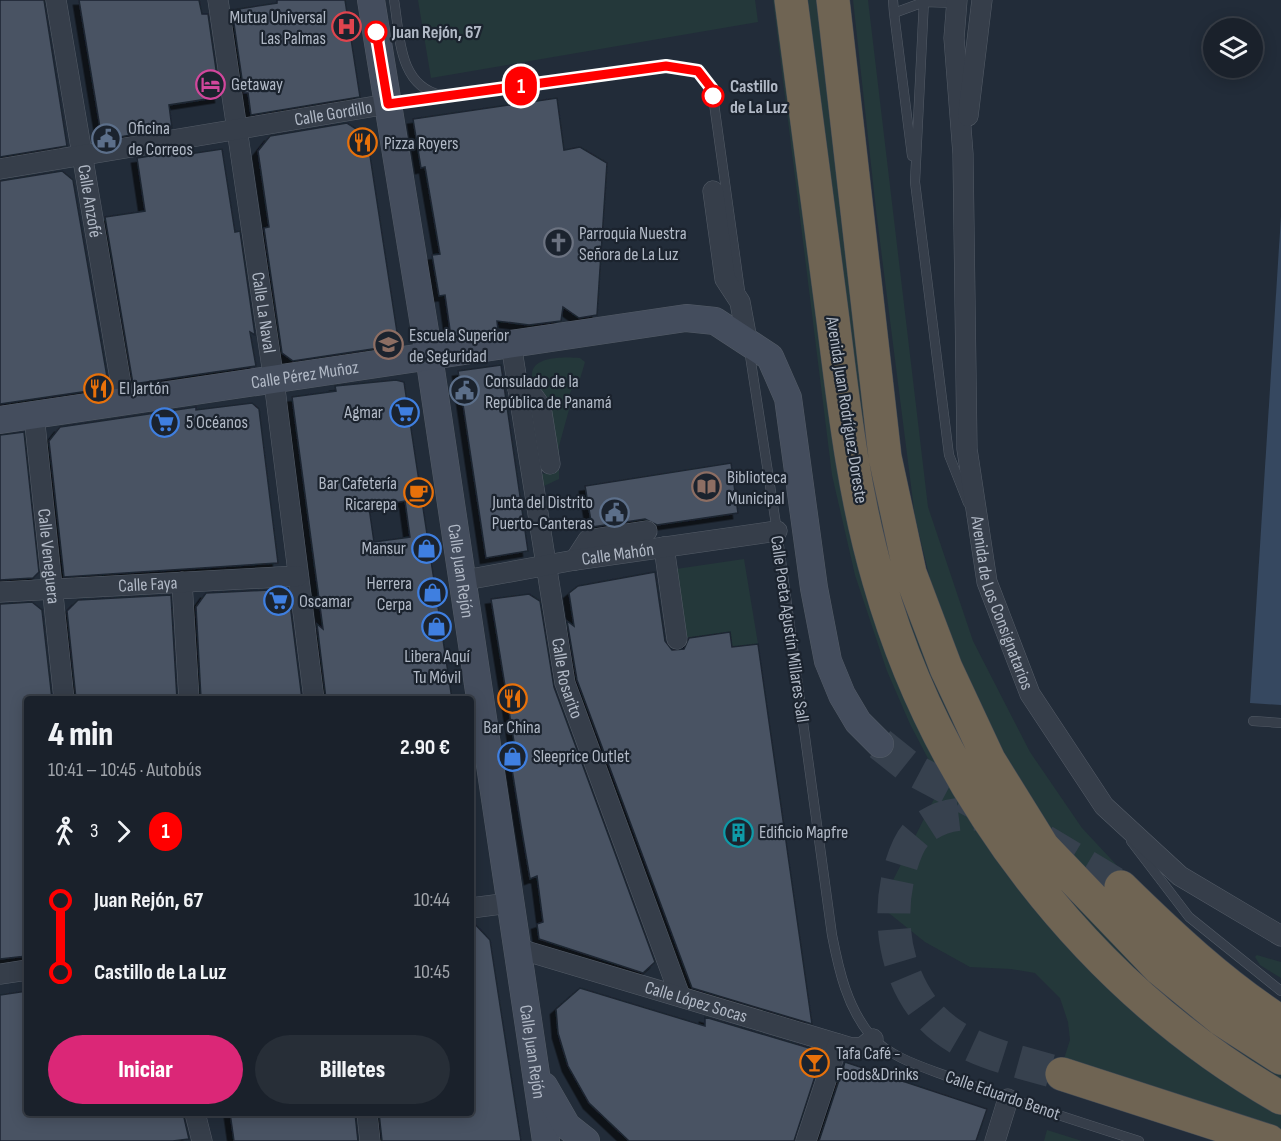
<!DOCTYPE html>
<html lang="es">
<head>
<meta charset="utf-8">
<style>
	:root { --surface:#1a212b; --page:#272e37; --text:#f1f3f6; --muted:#9fa3a9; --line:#383e47; --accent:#db2777 }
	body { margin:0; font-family:"Sofia Sans Condensed",sans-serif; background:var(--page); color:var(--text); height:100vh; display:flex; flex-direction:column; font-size:22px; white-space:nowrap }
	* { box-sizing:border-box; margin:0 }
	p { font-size:20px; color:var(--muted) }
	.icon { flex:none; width:33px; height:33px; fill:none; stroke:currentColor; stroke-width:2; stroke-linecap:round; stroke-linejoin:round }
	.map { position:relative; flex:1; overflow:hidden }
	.side { position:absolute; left:24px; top:696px; width:450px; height:420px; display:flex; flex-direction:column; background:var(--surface); border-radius:6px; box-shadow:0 3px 15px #0003,0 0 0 2px var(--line) }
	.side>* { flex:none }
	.badge { padding:0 12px; border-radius:20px; font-size:21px; line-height:39px }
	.fabs { position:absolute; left:1203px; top:18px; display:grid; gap:12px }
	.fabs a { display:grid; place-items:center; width:60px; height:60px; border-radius:50%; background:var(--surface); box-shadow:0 3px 15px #0003,0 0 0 2px var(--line); font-size:30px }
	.map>.badge { position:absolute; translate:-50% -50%; box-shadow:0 0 0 3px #fff }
	.legs { display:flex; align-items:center; gap:9px; height:66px; padding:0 24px; font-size:20px }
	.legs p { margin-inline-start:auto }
	.summary { display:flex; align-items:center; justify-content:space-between; height:102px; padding:0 24px }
	h1 { font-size:33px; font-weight:800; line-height:45px }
	.primary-button { display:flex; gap:12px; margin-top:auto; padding:12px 24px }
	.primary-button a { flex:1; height:69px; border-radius:36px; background:var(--accent); color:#fff; font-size:24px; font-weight:800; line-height:69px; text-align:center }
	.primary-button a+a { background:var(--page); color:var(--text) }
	ul { padding:0 24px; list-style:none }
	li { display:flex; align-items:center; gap:21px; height:72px; font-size:22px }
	li i { display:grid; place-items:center; width:9px; height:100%; margin:0 8px; background:currentColor }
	li i::after { content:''; width:15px; height:15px; margin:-8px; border:4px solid; border-radius:50%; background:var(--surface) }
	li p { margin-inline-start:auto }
	li:first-child i { background:linear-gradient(#0000 50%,currentColor 0) }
	li:last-child i { background:linear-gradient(currentColor 50%,#0000 0) }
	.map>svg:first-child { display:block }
</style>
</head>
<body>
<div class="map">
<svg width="1281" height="1141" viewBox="0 0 1281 1141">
	<defs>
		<filter id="shadow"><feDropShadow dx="-5.5" dy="5.5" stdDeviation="0" flood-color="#0009"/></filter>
	</defs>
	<rect width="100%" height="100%" fill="#222c39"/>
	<!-- green -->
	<path fill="#24383a" d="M418,0H755L758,22L431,78Z
		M773,0H781L828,390L959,797L1281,1111V1135L1063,1062L1070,1040L1068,1022L1060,998L1035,973L1011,969L970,967L925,942L880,906L935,797L934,770L910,724L887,671L855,575L832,475Z
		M808,0H819L865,411L977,760L1281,1073V1083L1163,1001L1054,889L945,721L882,548L839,276Z
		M853,0H868L928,507L973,641L1030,752L1082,828L1124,873L1104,897L1046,823L976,711L941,624L915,517L876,210Z
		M580,358L585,362L580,379L575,382L567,400L570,406L559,446V479L544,486L542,474L557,471C553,448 551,424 545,401C543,392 536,389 533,381C525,355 565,357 580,358Z
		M744,559L758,644L732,647L730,632L687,638L676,569Z
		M1257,955L1281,962V978L1260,965L1255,957Z
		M1047,1130L1082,1141H1044Z"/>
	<!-- water -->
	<path fill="#364860" d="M1281,216V705L1250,703Z"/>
	<!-- building -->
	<path fill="#485363" stroke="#1d2530" stroke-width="1.5" fill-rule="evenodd" filter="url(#shadow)" d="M0,0H44L67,146L0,157Z
		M79,0H199L202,14H208L220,97L169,105L172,128L102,140Z
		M277,0H345L360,97L251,115L248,93H244L232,10L277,3Z
		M557,98L564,150L580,147L607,163L597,315L579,318L563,307L561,321L529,325L497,321L498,330L451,337L445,295L439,296L432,255L440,254L425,167L421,168L413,119Z
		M347,123L367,136L399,345L293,361L282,353L264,228L269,227L258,151L270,136Z
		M222,149L235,232L240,231L255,335L250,332L256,366L133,384L105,217L145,211L137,158L176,152V156Z
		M62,171L73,180L109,388L0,404V181Z
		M501,365L528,551L486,558L458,371Z
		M396,380L404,382L452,699H326L317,624L323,629L292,397L336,391L335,386ZM405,501L410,537L374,542L369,507Z
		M252,403L259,409L278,563L64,577L49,441L60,427L196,407V410Z
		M24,432L39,572L33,578L0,580V435Z
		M731,463L738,513L657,525L645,519L592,527L585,486Z
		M655,572L665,641L672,650L684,649L689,638L730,632L732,647L758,644L812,1024L692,988L577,680L567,621L574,626L569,593L578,586Z
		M270,590L290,604L302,699H201L196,607L206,593Z
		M529,594L540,601L554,687L655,962L643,973L539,939L537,924L543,922L537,876L530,879L521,826L508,744L514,742L491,599Z
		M171,595L177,699H76L67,611L78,600Z
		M32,602L42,610L52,699H27V956L0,959V604Z
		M471,920L490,940L521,1141H382L379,1113H471Z
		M580,988L705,1026V1017L816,1050L822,1055L794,1141H629L589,1103L568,1066L558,1033L556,1009Z
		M27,991V1113H183L189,1139L173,1141H0V995Z
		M845,1062L987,1109L976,1141H819Z
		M230,1113H355L358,1141H234Z"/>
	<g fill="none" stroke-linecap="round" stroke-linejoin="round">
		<!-- highway-tunnel -->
		<path stroke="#37414e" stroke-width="33" stroke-dasharray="33 16" stroke-linecap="butt" d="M880,744L910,768L991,811
			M1007,819C977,812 947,809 921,830C910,838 905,853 901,866C886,916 894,975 930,1016C963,1052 1017,1060 1062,1074
			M1044,841L1121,887"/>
		<defs>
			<path id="lane" d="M394,0C400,35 398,86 441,95
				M893,0L894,13L924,2L956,3
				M924,0L915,182L949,455L968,503
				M894,13L912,156
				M389,104L666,66L698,71L712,89L740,291
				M749,349L777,531L832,935C839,971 847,1007 871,1036C890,1058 926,1068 952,1078C1013,1101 1076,1121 1139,1141
				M1253,721L1281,723
				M1131,841L1189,917L1281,991"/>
			<g id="street">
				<path id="s1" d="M56,0L124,402"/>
				<path id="s2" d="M218,0L274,381L314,699"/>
				<path id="s3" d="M957,0L954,38L963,154L967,449L987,582L1030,694L1104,806L1180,876L1281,936"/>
				<path d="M968,116L982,0"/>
				<path id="s4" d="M0,169L388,104"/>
				<path d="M713,191L725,279L740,302L747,340"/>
				<path id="s5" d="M511,344L565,683L680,996"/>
				<path d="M518,389L534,397L541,407L550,464"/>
				<path id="s6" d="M34,415L64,699"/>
				<path d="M664,547L677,639"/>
				<path d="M575,560L588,540L647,531"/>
				<path id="s7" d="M460,581L575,560L777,531"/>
				<path d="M182,582L189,699"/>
				<path id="s8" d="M0,592L298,576"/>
				<path d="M471,908L510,903"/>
				<path id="s9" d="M516,948L852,1048L863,1047L873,1039"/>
				<path d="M0,974L27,970"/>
				<path d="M195,1113L202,1141"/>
				<path d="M367,1113L370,1141"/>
				<path d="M806,1141L838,1044"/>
				<path d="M995,1141L1008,1099"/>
			</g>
			<g id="secondary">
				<path id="s10" d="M371,0L429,356L546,1141"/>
				<path id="s11" d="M0,420L686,318L715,321L770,357L788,398L814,588L828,661L842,695L858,722L880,744"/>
				<path d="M544,1086L567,1126L586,1141"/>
			</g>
			<path id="highway" d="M791,0C805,107 819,213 833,320C844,408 854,496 879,581C940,795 1088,987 1281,1098
				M833,0L885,457L910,573L946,668L989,760L1043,847L1160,969L1222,1020L1281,1058
				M1121,887C1171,936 1222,984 1281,1022
				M1062,1074L1269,1141"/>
		</defs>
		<!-- lane casing -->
		<use href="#lane" stroke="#545c67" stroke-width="10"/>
		<!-- street casing -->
		<use href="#street" stroke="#545c67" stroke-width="21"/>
		<!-- secondary casing -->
		<use href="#secondary" stroke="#545c67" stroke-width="28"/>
		<!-- highway casing -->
		<use href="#highway" stroke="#414954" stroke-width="34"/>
		<!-- lane -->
		<use href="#lane" stroke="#363e4a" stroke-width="9"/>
		<!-- street -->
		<use href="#street" stroke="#363e4a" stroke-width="20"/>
		<!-- secondary -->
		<use href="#secondary" stroke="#444d5d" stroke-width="27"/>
		<!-- highway -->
		<use href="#highway" stroke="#6f6453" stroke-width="33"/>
	</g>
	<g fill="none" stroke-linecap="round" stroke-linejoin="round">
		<defs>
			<path id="line-1" d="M376,32L388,104L666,66L698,71L712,89L713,96"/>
		</defs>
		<!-- line-1 casing -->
		<use href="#line-1" stroke="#fff" stroke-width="14"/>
		<!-- line-1 -->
		<use href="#line-1" stroke="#f00" stroke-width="9"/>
	</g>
	<!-- icons -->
	<defs>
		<symbol id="hospital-ring" viewBox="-11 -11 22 22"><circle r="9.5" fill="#1b232e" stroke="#e0444e" stroke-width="1.5"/><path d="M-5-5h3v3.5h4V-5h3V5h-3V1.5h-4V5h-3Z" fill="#e0444e"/></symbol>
		<symbol id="hotel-ring" viewBox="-11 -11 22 22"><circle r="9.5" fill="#1b232e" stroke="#d1479c" stroke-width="1.5"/><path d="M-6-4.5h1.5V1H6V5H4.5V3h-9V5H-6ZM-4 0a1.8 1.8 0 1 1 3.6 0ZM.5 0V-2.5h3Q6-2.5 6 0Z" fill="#d1479c"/></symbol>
		<symbol id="civic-ring" viewBox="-11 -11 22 22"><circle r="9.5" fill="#1b232e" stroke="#5c6f8a" stroke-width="1.5"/><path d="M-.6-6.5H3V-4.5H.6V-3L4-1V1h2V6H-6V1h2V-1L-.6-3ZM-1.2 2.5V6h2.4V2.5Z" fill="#5c6f8a"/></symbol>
		<symbol id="restaurant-ring" viewBox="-11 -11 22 22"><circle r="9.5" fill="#1b232e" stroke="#e8710a" stroke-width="1.5"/><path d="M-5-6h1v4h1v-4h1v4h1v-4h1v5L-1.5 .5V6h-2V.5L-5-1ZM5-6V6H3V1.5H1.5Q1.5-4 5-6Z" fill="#e8710a"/></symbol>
		<symbol id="church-ring" viewBox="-11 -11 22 22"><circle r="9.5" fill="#1b232e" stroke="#6b7280" stroke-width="1.5"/><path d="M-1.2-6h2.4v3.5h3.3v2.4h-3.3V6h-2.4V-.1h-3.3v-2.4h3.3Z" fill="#6b7280"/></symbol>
		<symbol id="university-ring" viewBox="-11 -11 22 22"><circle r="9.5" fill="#1b232e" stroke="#8d6e63" stroke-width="1.5"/><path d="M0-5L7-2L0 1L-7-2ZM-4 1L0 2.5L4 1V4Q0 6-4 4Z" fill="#8d6e63"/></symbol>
		<symbol id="supermarket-ring" viewBox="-11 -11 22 22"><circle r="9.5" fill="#1b232e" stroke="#3f7fe0" stroke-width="1.5"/><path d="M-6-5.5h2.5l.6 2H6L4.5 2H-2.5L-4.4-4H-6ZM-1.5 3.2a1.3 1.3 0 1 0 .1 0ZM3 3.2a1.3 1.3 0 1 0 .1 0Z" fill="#3f7fe0"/></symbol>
		<symbol id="library-ring" viewBox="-11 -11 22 22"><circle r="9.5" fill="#1b232e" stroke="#8d6e63" stroke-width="1.5"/><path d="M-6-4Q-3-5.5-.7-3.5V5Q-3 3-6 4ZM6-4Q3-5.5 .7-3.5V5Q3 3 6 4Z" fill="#8d6e63"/></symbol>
		<symbol id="cafe-ring" viewBox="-11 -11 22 22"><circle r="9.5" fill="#1b232e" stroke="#e8710a" stroke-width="1.5"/><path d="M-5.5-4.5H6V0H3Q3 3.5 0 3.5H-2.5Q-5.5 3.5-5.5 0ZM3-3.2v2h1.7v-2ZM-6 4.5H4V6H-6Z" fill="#e8710a"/></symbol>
		<symbol id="shop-ring" viewBox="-11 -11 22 22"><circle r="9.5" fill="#1b232e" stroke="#3f7fe0" stroke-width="1.5"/><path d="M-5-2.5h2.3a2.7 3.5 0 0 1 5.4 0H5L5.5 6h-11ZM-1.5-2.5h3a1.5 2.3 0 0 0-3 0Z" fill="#3f7fe0"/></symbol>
		<symbol id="building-ring" viewBox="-11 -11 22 22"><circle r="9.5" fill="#1b232e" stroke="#0f9aa8" stroke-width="1.5"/><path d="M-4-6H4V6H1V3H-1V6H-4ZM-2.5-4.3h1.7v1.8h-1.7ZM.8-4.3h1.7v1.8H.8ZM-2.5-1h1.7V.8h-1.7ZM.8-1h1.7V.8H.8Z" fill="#0f9aa8"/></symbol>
		<symbol id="bar-ring" viewBox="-11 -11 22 22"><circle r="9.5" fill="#1b232e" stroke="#e8710a" stroke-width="1.5"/><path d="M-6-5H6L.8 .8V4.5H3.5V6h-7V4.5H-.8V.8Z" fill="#e8710a"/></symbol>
	</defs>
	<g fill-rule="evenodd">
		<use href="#hospital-ring" x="330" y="10" width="33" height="33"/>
		<use href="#hotel-ring" x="194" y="68" width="33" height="33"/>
		<use href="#civic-ring" x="90" y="122" width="33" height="33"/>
		<use href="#restaurant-ring" x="346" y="126" width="33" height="33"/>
		<use href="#church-ring" x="542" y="226" width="33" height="33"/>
		<use href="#university-ring" x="372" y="328" width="33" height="33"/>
		<use href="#restaurant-ring" x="82" y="372" width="33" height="33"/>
		<use href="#civic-ring" x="448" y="374" width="33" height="33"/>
		<use href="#supermarket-ring" x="388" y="396" width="33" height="33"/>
		<use href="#supermarket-ring" x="148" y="406" width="33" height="33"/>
		<use href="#library-ring" x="690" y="470" width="33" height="33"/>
		<use href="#cafe-ring" x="402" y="476" width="33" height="33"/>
		<use href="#civic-ring" x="598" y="496" width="33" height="33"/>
		<use href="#shop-ring" x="410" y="532" width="33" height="33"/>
		<use href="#shop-ring" x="416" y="576" width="33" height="33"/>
		<use href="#supermarket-ring" x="262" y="584" width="33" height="33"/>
		<use href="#shop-ring" x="420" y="610" width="33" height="33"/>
		<use href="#restaurant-ring" x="496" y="682" width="33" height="33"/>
		<use href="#shop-ring" x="496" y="740" width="33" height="33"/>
		<use href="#building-ring" x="722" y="816" width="33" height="33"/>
		<use href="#bar-ring" x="798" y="1046" width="33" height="33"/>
	</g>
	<!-- markers -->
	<g fill="#fff" stroke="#f00" stroke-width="3">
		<circle cx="376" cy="32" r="10"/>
		<circle cx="713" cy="96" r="10"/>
	</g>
	<g text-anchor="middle" stroke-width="4.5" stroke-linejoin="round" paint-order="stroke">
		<!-- poi labels -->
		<g font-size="18" fill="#b1b9c6" stroke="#1b232e" text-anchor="start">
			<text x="326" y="23" text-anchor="end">Mutua Universal<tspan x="326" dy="21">Las Palmas</tspan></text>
			<text x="231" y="90">Getaway</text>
			<text x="128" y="134">Oficina<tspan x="128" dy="21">de Correos</tspan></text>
			<text x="384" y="149">Pizza Royers</text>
			<text x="579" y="239">Parroquia Nuestra<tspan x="579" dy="21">Señora de La Luz</tspan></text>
			<text x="409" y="341">Escuela Superior<tspan x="409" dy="21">de Seguridad</tspan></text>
			<text x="485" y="387">Consulado de la<tspan x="485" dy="21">República de Panamá</tspan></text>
			<text x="119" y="394">El Jartón</text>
			<text x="383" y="418" text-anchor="end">Agmar</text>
			<text x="186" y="428">5 Océanos</text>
			<text x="727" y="483">Biblioteca<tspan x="727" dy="21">Municipal</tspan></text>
			<text x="397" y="489" text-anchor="end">Bar Cafetería<tspan x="397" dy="21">Ricarepa</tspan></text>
			<text x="593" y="508" text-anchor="end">Junta del Distrito<tspan x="593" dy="21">Puerto-Canteras</tspan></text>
			<text x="406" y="554" text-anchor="end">Mansur</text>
			<text x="412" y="589" text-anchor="end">Herrera<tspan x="412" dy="21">Cerpa</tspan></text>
			<text x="299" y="607">Oscamar</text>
			<text x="437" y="662" text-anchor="middle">Libera Aquí<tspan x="437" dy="21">Tu Móvil</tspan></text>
			<text x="512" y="733" text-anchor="middle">Bar China</text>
			<text x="533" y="762">Sleeprice Outlet</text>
			<text x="759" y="838">Edificio Mapfre</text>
			<text x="836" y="1059">Tafa Café -<tspan x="836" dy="21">Foods&amp;Drinks</tspan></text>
		</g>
		<!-- stop labels -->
		<g font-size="18" font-weight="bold" fill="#b1b9c6" stroke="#1b232e" text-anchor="start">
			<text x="392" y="38">Juan Rejón, 67</text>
			<text x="730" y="92">Castillo<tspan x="730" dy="21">de La Luz</tspan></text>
		</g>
		<!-- street labels -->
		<g font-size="18" fill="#b1b9c6" stroke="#1b232e">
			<text dy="6" stroke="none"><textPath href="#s4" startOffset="338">Calle Gordillo</textPath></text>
			<text dy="6" stroke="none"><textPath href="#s1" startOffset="204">Calle Anzofé</textPath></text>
			<text dy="6" stroke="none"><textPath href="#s2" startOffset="316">Calle La Naval</textPath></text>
			<text dy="6" stroke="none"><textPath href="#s11" startOffset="308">Calle Pérez Muñoz</textPath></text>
			<text transform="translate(847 410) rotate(81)" y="6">Avenida Juan Rodríguez Doreste</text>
			<text dy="6" stroke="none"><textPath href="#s7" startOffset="160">Calle Mahón</textPath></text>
			<text dy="6" stroke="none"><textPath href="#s6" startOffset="142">Calle Veneguera</textPath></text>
			<text dy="6" stroke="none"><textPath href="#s10" startOffset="578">Calle Juan Rejón</textPath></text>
			<text dy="6" stroke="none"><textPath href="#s8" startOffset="148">Calle Faya</textPath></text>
			<text dy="6" stroke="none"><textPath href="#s3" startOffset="608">Avenida de Los Consignatarios</textPath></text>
			<text transform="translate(790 629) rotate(82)" y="6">Calle Poeta Agustín Millares Sall</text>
			<text dy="6" stroke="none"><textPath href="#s5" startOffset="339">Calle Rosarito</textPath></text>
			<text dy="6" stroke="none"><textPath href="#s9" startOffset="188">Calle López Socas</textPath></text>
			<text dy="6" stroke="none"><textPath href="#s10" startOffset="1064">Calle Juan Rejón</textPath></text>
			<text transform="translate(1003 1095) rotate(19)" y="6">Calle Eduardo Benot</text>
		</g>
	</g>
</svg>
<div class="fabs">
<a><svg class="icon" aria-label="layers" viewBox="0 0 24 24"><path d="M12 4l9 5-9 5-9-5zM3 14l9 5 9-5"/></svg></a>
</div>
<b class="badge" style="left:521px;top:86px;background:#f00;color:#fff">1</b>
<section class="side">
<div class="summary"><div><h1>4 min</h1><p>10:41 – 10:45 · Autobús</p></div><b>2.90 €</b></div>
<div class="legs"><svg class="icon" aria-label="walk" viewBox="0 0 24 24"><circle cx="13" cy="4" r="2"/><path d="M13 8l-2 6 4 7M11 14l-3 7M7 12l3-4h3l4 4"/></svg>3<svg class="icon" aria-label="forward" viewBox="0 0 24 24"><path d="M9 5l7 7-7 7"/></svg><b class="badge" style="background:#f00;color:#fff">1</b></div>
<ul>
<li><i style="color:#f00"></i><b>Juan Rejón, 67</b><p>10:44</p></li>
<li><i style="color:#f00"></i><b>Castillo de La Luz</b><p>10:45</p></li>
</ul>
<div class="primary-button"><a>Iniciar</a><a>Billetes</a></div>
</section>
</div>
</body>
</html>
